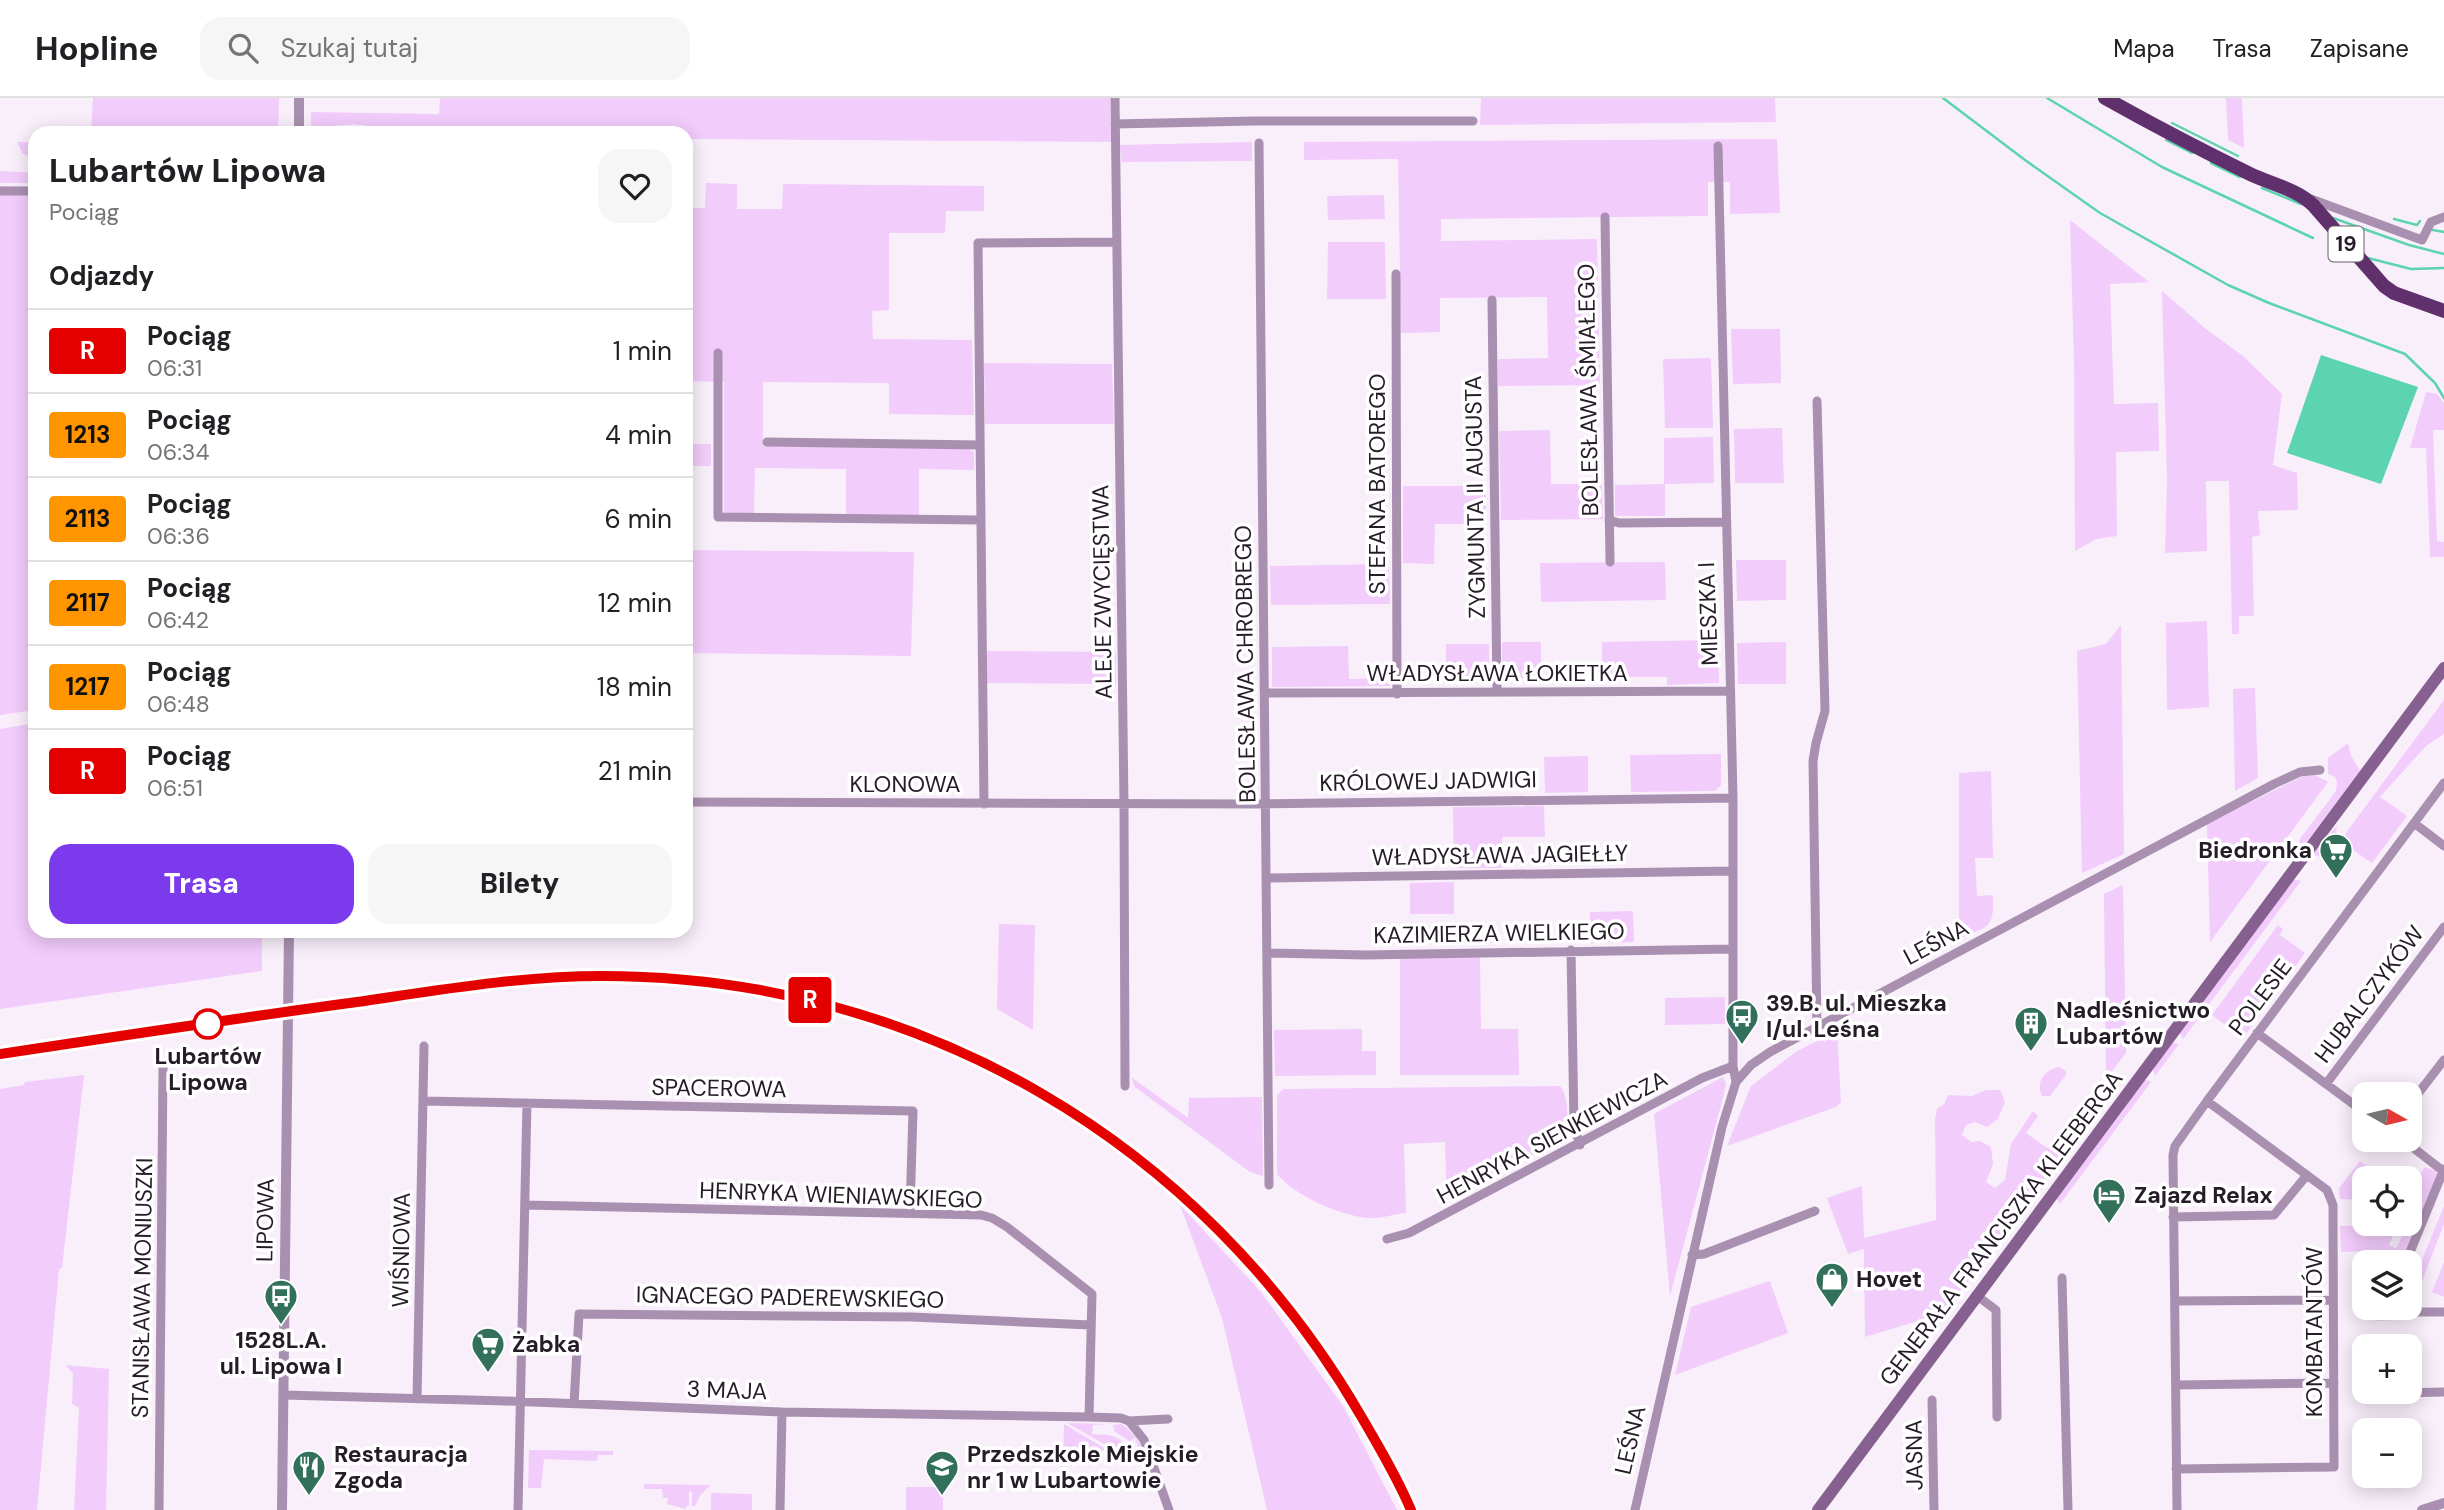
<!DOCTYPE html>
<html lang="pl">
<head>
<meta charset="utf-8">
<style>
	:root { --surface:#fff; --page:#f6f6f6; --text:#202124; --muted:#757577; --line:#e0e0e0; --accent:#7c3aed }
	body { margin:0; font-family:"DM Sans",sans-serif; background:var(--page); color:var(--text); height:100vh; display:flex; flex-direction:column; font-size:26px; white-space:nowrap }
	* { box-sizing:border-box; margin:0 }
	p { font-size:23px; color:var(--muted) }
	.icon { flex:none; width:38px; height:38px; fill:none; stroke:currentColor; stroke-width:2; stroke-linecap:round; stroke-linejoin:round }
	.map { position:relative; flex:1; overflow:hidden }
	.drawer { position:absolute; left:28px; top:28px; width:665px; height:812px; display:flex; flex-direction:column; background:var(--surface); border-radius:21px; box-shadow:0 4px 18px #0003 }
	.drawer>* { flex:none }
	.badge { padding:0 14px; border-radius:5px; font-size:24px; line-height:46px }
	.needle { width:46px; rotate:98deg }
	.buttons { position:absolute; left:2352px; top:984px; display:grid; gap:14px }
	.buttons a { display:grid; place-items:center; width:70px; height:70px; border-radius:14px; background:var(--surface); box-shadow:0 4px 18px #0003; font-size:35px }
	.map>.badge { position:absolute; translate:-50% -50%; box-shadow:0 0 0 4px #fff }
	h2 { padding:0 21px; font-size:26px; line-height:63px }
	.round { display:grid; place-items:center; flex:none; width:74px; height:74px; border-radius:21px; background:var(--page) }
	.head { display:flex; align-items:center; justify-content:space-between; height:119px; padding:0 21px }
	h1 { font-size:33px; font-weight:800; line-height:52px }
	.cta { display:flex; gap:14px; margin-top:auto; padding:14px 21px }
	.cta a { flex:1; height:80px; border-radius:21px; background:var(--accent); color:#fff; font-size:28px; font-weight:800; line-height:80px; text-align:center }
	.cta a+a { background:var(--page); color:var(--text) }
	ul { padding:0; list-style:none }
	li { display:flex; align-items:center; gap:21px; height:84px; padding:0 21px; border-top:2px solid var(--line) }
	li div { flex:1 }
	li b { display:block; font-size:26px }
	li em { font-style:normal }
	li .badge { min-width:77px; font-weight:700; text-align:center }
	header { display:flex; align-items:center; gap:42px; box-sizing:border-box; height:98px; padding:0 35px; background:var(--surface); border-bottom:2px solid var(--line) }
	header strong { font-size:33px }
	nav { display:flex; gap:38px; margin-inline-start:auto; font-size:24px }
	.search { width:490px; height:63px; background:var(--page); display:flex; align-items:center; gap:18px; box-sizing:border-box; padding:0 24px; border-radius:21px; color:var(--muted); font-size:26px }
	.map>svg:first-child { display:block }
</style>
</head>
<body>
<header>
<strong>Hopline</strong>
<div class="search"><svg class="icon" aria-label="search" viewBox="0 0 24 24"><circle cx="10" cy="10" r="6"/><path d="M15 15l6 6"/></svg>Szukaj tutaj</div>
<nav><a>Mapa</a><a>Trasa</a><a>Zapisane</a></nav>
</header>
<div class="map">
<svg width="2444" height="1412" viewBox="0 0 2444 1412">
	<rect width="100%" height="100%" fill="#f9effb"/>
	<!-- green -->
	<path fill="#f2ccfb" d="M93,0H279L278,35H91Z
		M440,0H1110L1111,44L686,41V35H371L368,28L354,26L311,30V14L439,16Z
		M1481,0H1775L1776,24L1480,27Z
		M2226,0H2242L2244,50L2228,42Z
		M1777,41L1780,115L1730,116V84H1708V118L1441,121V143L1597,141L1600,287L1498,288V261L1548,260L1547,199L1440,200V234L1401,235L1398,61L1304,62V44Z
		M17,44H35V62L22,55Z
		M1252,44V63L1122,64L1120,47Z
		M0,73L35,75V85H0Z
		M706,85L737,86V111H782L783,86L984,88V113H946L945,135H889V212L872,213L873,241L972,242L974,317L889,316V285L763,284V348L966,349L974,354V372L919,371V417H846V371L755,370L754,416H724V284L686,283V110H705Z
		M0,88L35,89V612L0,617Z
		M1384,97L1385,121L1328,122L1327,98Z
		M2070,122L2149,184L2110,186L2114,306L2158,305L2159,353L2116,354L2117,438L2096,441L2075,453L2074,263Z
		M1328,144H1385L1386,201H1327Z
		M2162,193L2206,231L2243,258L2282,296L2273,367L2297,375L2298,412L2258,413L2260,437L2252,439L2254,518H2239V536H2232L2229,383H2206L2207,453L2165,455L2167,383Z
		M1731,231H1780L1781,285L1733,286Z
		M1711,260L1713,330H1665L1663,261Z
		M984,265L1112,266L1114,326H985Z
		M2426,294L2437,296L2444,305V332H2433L2437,443L2444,444V459H2430L2426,350H2410Z
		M1782,330L1784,385H1735L1734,331Z
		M1550,332L1551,386H1602L1603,421L1501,422L1499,333Z
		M1713,339L1714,385L1665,386V418H1615V387L1664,386V340Z
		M686,346H711V368H686Z
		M1403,388H1486V426H1435L1434,466L1403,465Z
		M686,452L914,454L911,558L686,555Z
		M1736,462H1786V502L1737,503Z
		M1665,464L1666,502L1541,504L1540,465Z
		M1389,466L1390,506L1271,507L1270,468Z
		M2207,523L2209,609L2167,612L2166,525Z
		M2121,527L2124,756L2082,775L2077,553L2106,546Z
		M1718,542L1719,585L1667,587V579H1602V544Z
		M1502,544H1541V580H1502Z
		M1786,544V586H1738L1737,545Z
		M1446,546H1489V581H1446Z
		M1348,548L1349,581L1390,580V588L1272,589V549Z
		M987,553L1116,554V586L987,585Z
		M2255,590L2258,680L2235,693L2233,591Z
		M2444,602V636L2426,648L2380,699L2407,718L2372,765L2340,743Z
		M35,625V833H262V873L0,911V631Z
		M2348,645L2351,658L2360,673L2302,750L2299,742L2336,693L2337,685L2335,679L2328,676V660Z
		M1721,656V687L1715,693L1631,694L1630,657Z
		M1588,658V694L1545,695L1544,659Z
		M1991,673L1993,760H1975L1977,798L1993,797C1994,832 1989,827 1959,841V675Z
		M2315,677L2328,684L2210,844L2207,726L2301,679Z
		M1544,708L1545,739H1502V770H1454L1453,709Z
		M2337,728L2336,737L2319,759L2314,756L2316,750Z
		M2292,781L2301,783L2183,941L2179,934Z
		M1454,784V816H1410V785Z
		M2123,787L2126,955L2106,981L2104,796Z
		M1633,813L1634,844L1590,845V814Z
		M999,826L1035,827L1033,932L997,911Z
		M2278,827L2283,831L2280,837L2305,855L2243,940L2212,917Z
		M1480,859L1481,931H1518L1519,977H1400V860Z
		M1725,899V926L1665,927V900Z
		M1362,931V953H1376V977L1275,978L1274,932Z
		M1837,933L1841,1004L1836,1009L1727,1048L1751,988L1797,953Z
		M2173,945L2179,946L2155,978L2153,969L2169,946Z
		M2059,969L2066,973V977L2050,998H2042C2035,983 2045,972 2059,969Z
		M84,977L62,1170L59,1171L37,1412H0V991L24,987L25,984Z
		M1131,979L1188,1020L1189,1000L1262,999L1263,1078L1250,1074L1135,989Z
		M1723,979L1726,986L1724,996L1670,1198L1654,1016Z
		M2147,982L2151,984L2060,1106L2056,1100L2122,1014L2142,983Z
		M1560,988C1570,1000 1569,1029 1562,1042L1447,1101L1445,1044L1404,1046L1406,1115C1394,1116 1380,1121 1368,1120C1339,1117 1295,1098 1277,1076V997L1283,991Z
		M1986,992H2000L2005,1004L1998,1021L1987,1029L1975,1024L1966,1027L1962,1037L1971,1044L1980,1043L1991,1049L1993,1066L1986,1084L1995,1090L2005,1082L2011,1046L2033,1013L2038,1018L2026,1035L2047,1050L2066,1024L2079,1034L1944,1215L1865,1239L1864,1151L1848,1156L1827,1100L1862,1088L1864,1140L1936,1122L1935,1021L1937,1011L1944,1006L1948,997L1972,998Z
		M2360,1063L2382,1080H2364V1102L2340,1101L2339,1090Z
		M2425,1069L2436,1073L2437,1077L2419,1125L2410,1122V1090Z
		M1180,1107L1261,1194L1343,1308L1397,1412H1267L1222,1220Z
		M2444,1108V1126L2421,1186L2416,1183L2415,1179Z
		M2374,1125H2398L2389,1147L2395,1150L2397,1149L2408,1125L2418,1128L2403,1164H2376L2375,1153L2341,1154L2340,1128L2374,1127Z
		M2444,1164V1199L2432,1194Z
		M1770,1183L1788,1235L1675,1277L1691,1209Z
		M2376,1209H2397L2396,1222L2375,1223Z
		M66,1267L109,1271L106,1412H74L79,1310L72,1306L73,1276Z
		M1067,1325L1110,1326L1093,1327L1092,1336C1116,1337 1124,1338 1132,1362Z
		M1064,1326L1106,1351L1063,1367Z
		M1121,1326C1135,1333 1154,1365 1148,1379L1144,1378L1146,1371L1135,1340L1131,1342V1344L1114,1333L1113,1327Z
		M529,1352L613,1353V1357H598L597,1363L544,1361L541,1390H528Z
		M644,1386L711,1387L701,1396L695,1408H692V1394L689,1393V1408H686V1411L667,1406L668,1400H663L662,1391H644Z
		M906,1389H943V1412H906Z
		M711,1395L752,1396V1412H711Z"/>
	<!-- water -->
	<path fill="#5cd4af" d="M2321,257L2418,289L2381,386L2287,355Z"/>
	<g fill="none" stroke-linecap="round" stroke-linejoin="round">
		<!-- stream -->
		<path stroke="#5cd4af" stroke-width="2.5" d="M1943,0L2025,62L2100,115L2228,187L2269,205L2405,256L2435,285L2444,300
			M2047,0L2162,69L2313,140
			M2172,25L2238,58
			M2166,42L2192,55
			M2211,65L2240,79
			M2262,90L2301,106
			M2333,120L2409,147L2444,156
			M2394,121L2417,127L2420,123
			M2433,132L2444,134
			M2368,160L2411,171L2444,170"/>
		<!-- minor -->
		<path stroke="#aa90b0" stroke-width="9" d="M1115,0L1124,706L1125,988
			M1115,26L1253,23H1473
			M1259,45L1269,1087
			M1718,48L1733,700V968L1736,984
			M0,93H35
			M2311,101L2422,142L2431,124L2444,119
			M1605,119L1610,464
			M1396,176L1397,596
			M1492,202L1497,594
			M718,255V419L981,422
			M1817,303L1825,613L1816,645L1813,663L1817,929
			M767,344L980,347
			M1609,422L1619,425L1725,424
			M1265,595L1730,593
			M686,704L1258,706L1733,700
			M984,706L978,145L1117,144
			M2414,725L2444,748
			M1268,780L1733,773
			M1571,852L1574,1027L1580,1047
			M1268,855L1365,857L1732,851
			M2257,935L2364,1014
			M2326,986L2444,829
			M423,1003L913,1013L910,1114
			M2410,1006L2444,962
			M2402,1041L2443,1073
			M525,1107L981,1117L992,1120L1007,1129L1092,1196L1089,1319
			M2173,1119L2274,1117L2307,1077
			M1387,1141L1409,1135L1702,980L1733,968
			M1692,1157L1704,1156L1815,1113
			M2406,1164L2444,1071
			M2062,1180L2068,1412
			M1976,1197L1996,1212L1997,1319
			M2175,1203L2333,1202
			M2402,1209L2409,1214H2444
			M2176,1287L2334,1285
			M2399,1295L2444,1294
			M283,1297L506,1303L782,1314L1089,1319L1121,1320L1129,1323L1168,1321
			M417,1301L424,948
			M1932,1302L1934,1412
			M574,1306L579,1216L912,1219L1091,1227
			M1129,1323L1144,1342L1169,1412
			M2176,1371L2334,1369L2333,1107L2327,1092L2207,1003
			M159,1412L163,968
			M518,1412L527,1005
			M780,1412L782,1314
			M1635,1412L1722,1029L1736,984L1751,967L1770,954L2274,686L2300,674L2320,672
			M2177,1412L2173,1057L2175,1048L2207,1003L2444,685"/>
		<!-- tertiary -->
		<path stroke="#aa90b0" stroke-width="10" d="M299,35V0
			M282,1412L289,833
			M2422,1412L2444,1405"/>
		<!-- secondary -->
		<path stroke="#86618f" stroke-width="12" d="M1818,1412L2444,570"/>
		<!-- trunk -->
		<path stroke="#60306c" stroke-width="14" d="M2105,0C2153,27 2201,52 2250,76C2271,86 2296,91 2313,107L2384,188L2394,195L2444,213"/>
		<defs>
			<path id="rail" d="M0,956C119,939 238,921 357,904C439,892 520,879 602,878C918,878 1203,1045 1361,1318C1379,1349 1397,1379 1411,1412"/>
		</defs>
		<!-- rail casing -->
		<use href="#rail" stroke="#625964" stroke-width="5"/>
		<!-- rail -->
		<use href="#rail" stroke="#fff" stroke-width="2.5" stroke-dasharray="8" stroke-linecap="butt"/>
	</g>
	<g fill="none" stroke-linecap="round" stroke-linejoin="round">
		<defs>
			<path id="line" d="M0,956C119,938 238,920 357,904C439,892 520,878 602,878C920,878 1202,1044 1361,1318C1379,1349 1397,1379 1411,1412"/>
		</defs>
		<!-- line casing -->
		<use href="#line" stroke="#fff" stroke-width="16"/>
		<!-- line -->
		<use href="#line" stroke="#e50000" stroke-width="10"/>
	</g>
	<!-- icons -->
	<defs>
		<symbol id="supermarket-pin" viewBox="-11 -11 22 30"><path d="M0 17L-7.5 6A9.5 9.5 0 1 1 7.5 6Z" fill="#32705c" stroke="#fff"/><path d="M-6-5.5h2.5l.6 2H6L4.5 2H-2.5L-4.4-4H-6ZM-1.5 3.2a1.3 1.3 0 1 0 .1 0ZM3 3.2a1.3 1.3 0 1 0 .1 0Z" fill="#fff"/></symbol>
		<symbol id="bus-pin" viewBox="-11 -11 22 30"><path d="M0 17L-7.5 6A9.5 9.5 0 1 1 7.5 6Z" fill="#32705c" stroke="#fff"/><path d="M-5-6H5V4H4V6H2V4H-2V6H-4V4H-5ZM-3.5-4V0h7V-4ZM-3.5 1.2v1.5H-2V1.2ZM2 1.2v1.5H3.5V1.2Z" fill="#fff"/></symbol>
		<symbol id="building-pin" viewBox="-11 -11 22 30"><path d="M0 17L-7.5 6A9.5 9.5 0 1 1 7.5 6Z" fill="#32705c" stroke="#fff"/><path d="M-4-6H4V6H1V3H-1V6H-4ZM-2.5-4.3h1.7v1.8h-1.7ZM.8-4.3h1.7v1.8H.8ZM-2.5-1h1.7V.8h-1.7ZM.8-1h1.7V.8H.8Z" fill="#fff"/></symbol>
		<symbol id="hotel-pin" viewBox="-11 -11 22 30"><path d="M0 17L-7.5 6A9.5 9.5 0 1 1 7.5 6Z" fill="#32705c" stroke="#fff"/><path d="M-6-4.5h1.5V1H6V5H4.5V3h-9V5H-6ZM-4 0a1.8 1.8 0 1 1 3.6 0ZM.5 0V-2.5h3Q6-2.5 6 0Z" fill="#fff"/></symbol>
		<symbol id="shop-pin" viewBox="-11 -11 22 30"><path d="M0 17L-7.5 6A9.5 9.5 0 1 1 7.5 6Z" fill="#32705c" stroke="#fff"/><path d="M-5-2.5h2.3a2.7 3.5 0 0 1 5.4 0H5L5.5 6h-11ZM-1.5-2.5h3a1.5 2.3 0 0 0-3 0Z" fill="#fff"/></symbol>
		<symbol id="restaurant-pin" viewBox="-11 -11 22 30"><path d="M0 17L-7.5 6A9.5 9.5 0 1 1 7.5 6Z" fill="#32705c" stroke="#fff"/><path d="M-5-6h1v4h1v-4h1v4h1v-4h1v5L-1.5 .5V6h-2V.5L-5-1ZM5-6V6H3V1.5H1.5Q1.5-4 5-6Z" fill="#fff"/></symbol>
		<symbol id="school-pin" viewBox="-11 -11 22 30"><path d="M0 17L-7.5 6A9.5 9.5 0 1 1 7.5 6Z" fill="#32705c" stroke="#fff"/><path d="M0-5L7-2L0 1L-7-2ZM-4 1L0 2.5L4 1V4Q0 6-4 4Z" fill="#fff"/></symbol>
	</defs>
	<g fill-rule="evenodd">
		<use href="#supermarket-pin" x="2317" y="733" width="38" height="52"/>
		<use href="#bus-pin" x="1723" y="899" width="38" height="52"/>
		<use href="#building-pin" x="2012" y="906" width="38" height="52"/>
		<use href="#hotel-pin" x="2090" y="1078" width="38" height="52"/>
		<use href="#shop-pin" x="1813" y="1162" width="38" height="52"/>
		<use href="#bus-pin" x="262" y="1179" width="38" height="52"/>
		<use href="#supermarket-pin" x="469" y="1227" width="38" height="52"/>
		<use href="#restaurant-pin" x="290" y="1350" width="38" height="52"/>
		<use href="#school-pin" x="923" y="1350" width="38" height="52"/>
	</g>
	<!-- markers -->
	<circle fill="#fff" stroke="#e50000" stroke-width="3.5" cx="208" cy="926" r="14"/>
	<g text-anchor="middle" stroke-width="7" stroke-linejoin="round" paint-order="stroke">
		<!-- shield labels -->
		<rect fill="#fff" stroke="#666068" stroke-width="2" x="2328.5" y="128.5" width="35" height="35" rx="5"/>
		<g font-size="21" font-weight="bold" fill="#251c27">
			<text x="2346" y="153">19</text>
		</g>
		<!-- street labels -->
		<g font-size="23" fill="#251c27" stroke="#fff">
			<text transform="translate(1588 292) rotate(-91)" y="8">BOLESŁAWA ŚMIAŁEGO</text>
			<text transform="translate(1377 386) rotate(-90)" y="8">STEFANA BATOREGO</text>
			<text transform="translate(1475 399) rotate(-91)" y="8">ZYGMUNTA II AUGUSTA</text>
			<text transform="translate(1102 494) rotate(-91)" y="8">ALEJE ZWYCIĘSTWA</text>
			<text transform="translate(1708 516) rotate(-92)" y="8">MIESZKA I</text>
			<text transform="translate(1245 566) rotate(-91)" y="8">BOLESŁAWA CHROBREGO</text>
			<text x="1497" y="583">WŁADYSŁAWA ŁOKIETKA</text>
			<text transform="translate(1428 683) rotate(-1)" y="8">KRÓLOWEJ JADWIGI</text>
			<text x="905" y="694">KLONOWA</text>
			<text transform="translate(1500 757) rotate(-1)" y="8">WŁADYSŁAWA JAGIEŁŁY</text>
			<text transform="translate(1499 835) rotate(-1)" y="8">KAZIMIERZA WIELKIEGO</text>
			<text transform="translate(1936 844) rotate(-28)" y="8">LEŚNA</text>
			<text transform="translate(2369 896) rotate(-53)" y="8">HUBALCZYKÓW</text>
			<text transform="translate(2260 899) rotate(-53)" y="8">POLESIE</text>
			<text transform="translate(719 990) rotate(1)" y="8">SPACEROWA</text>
			<text transform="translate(1552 1039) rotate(-28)" y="8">HENRYKA SIENKIEWICZA</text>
			<text transform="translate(841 1097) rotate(2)" y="8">HENRYKA WIENIAWSKIEGO</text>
			<text transform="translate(265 1122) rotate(-89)" y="8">LIPOWA</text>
			<text transform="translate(2001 1130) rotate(-53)" y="8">GENERAŁA FRANCISZKA KLEEBERGA</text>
			<text transform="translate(401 1152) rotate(-89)" y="8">WIŚNIOWA</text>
			<text transform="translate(142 1190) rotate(-89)" y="8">STANISŁAWA MONIUSZKI</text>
			<text transform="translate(790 1199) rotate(1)" y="8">IGNACEGO PADEREWSKIEGO</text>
			<text transform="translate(2314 1234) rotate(-90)" y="8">KOMBATANTÓW</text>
			<text transform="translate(727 1292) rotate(2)" y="8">3 MAJA</text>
			<text transform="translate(1630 1342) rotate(-77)" y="8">LEŚNA</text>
			<text transform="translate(1914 1357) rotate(-91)" y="8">JASNA</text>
		</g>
		<!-- poi labels -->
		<g font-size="23" font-weight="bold" fill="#251c27" stroke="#fff" text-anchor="start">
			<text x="2312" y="760" text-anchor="end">Biedronka</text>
			<text x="1766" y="913">39.B. ul. Mieszka<tspan x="1766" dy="26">I/ul. Leśna</tspan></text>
			<text x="2056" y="920">Nadleśnictwo<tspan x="2056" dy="26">Lubartów</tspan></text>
			<text x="2134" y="1105">Zajazd Relax</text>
			<text x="1856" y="1189">Hovet</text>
			<text x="281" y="1250" text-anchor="middle">1528L.A.<tspan x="281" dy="26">ul. Lipowa I</tspan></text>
			<text x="512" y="1254">Żabka</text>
			<text x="334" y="1364">Restauracja<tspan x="334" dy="26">Zgoda</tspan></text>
			<text x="967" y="1364">Przedszkole Miejskie<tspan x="967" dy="26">nr 1 w Lubartowie</tspan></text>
		</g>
		<!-- stop labels -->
		<g font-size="23" font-weight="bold" fill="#251c27" stroke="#fff">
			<text x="208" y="966">Lubartów<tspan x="208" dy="26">Lipowa</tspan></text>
		</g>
	</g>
</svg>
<div class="buttons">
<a><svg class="needle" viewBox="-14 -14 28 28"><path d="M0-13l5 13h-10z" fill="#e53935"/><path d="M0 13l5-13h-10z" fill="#757577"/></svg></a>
<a><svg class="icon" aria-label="locate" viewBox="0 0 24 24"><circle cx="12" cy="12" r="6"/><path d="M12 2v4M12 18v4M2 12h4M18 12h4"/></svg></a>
<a><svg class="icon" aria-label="layers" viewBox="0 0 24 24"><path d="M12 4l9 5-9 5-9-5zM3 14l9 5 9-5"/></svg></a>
<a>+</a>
<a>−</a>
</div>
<b class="badge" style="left:810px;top:902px;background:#e50000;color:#fff">R</b>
<section class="drawer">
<div class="head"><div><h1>Lubartów Lipowa</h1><p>Pociąg</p></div><a class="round"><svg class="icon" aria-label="heart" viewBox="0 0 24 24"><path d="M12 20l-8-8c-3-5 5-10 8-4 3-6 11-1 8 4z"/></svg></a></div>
<h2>Odjazdy</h2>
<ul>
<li><span class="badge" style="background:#e50000;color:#fff">R</span><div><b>Pociąg</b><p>06:31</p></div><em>1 min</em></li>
<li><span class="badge" style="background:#ff9500;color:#111">1213</span><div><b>Pociąg</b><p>06:34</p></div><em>4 min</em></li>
<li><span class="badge" style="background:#ff9500;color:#111">2113</span><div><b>Pociąg</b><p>06:36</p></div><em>6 min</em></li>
<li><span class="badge" style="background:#ff9500;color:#111">2117</span><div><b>Pociąg</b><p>06:42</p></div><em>12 min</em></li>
<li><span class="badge" style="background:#ff9500;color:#111">1217</span><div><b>Pociąg</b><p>06:48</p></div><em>18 min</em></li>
<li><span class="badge" style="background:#e50000;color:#fff">R</span><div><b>Pociąg</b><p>06:51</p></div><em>21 min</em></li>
</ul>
<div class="cta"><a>Trasa</a><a>Bilety</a></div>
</section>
</div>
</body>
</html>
